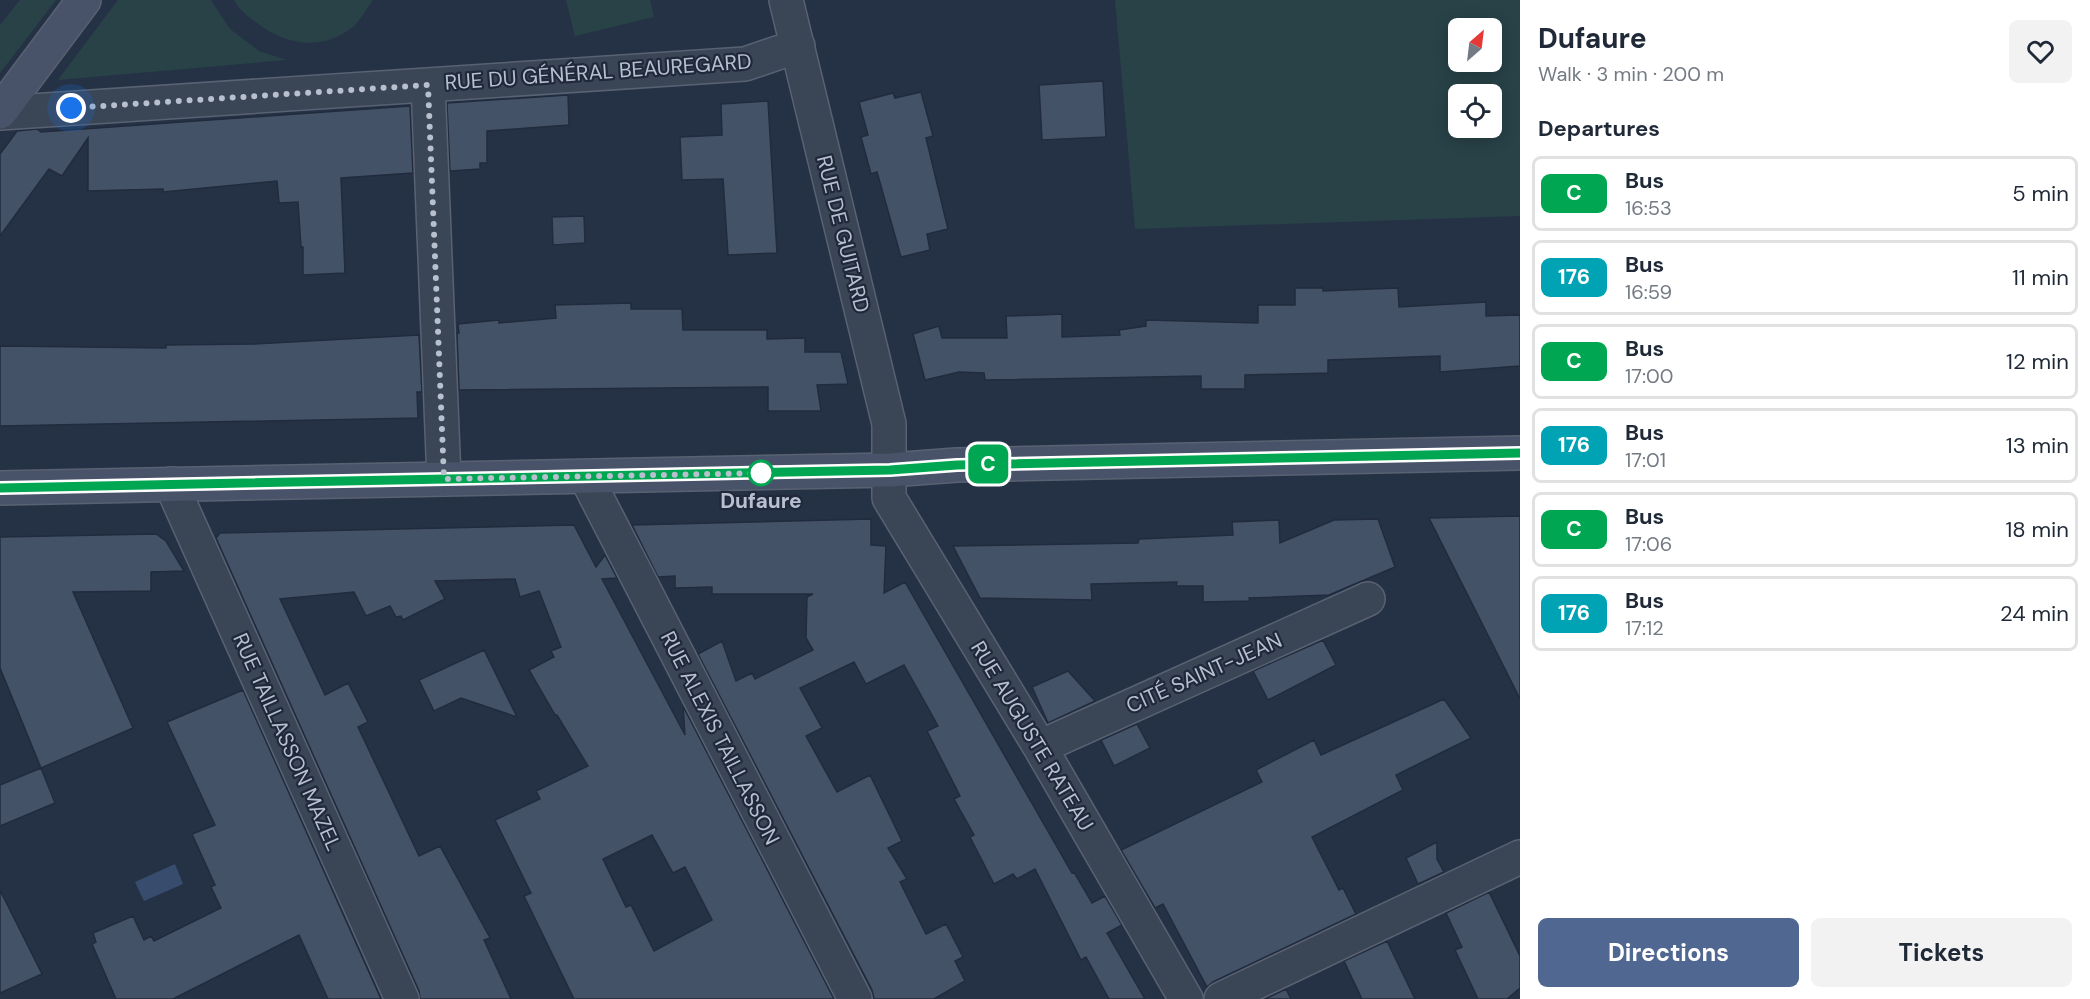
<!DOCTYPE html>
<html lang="en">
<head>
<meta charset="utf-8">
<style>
	:root { --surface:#fff; --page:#f2f2f3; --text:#1f2937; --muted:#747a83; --line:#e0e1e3; --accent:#506891 }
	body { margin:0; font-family:"DM Sans",sans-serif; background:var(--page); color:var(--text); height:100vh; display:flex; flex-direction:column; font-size:22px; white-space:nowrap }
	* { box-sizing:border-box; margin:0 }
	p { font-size:20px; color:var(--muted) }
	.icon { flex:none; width:33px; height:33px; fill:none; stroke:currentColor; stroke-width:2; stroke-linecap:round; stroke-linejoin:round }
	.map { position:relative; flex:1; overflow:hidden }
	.details { display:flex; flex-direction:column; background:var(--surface); width:570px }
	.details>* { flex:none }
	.badge { padding:0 12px; border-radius:9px; font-size:21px; line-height:39px }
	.needle { width:39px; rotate:28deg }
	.tools { position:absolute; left:1448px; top:18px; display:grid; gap:12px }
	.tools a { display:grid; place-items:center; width:54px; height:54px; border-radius:9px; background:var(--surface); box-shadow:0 3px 15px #0003; font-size:30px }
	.you { position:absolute; width:30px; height:30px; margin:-15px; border:4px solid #fff; border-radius:50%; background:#1a73e8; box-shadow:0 0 0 9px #1a73e833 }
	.map>.badge { position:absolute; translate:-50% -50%; box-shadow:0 0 0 3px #fff }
	h2 { padding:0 18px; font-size:22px; line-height:54px }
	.round { display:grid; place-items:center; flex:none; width:63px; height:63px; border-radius:9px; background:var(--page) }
	.headline { display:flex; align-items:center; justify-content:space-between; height:102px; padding:0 18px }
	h1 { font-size:28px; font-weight:700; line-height:45px }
	.button { display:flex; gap:12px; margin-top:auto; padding:12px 18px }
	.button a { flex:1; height:69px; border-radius:9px; background:var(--accent); color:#fff; font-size:24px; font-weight:700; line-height:69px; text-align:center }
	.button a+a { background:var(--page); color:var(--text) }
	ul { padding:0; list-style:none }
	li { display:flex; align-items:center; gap:18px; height:75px; margin:0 12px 9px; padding:0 6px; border:3px solid var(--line); border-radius:9px }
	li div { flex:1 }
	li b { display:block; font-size:22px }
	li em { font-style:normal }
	li .badge { min-width:66px; font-weight:700; text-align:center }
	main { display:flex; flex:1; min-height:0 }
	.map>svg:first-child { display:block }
</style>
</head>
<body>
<main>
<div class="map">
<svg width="1520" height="999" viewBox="0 0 1520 999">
	<rect width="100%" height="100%" fill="#253246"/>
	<!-- green -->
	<path fill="#284247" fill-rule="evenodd" d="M20,0H56L0,73V25Z
		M118,0H211L230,29L259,51L286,60L58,80Z
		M234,0H373C367,8 361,19 354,26C326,49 293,47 264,28C253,20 240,12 234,0Z
		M566,0H650L654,17L575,36Z
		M1115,0H1520V216L1135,229ZM1458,28H1491V62H1458ZM1458,94H1491V128H1458Z"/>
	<!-- water -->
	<path fill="#384d6e" d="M175,864L183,884L144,901L135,882Z"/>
	<!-- building -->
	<path fill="#445268" stroke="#212b3d" stroke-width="1.5" fill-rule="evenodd" d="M1103,81L1106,137L1042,140L1039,85Z
		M921,92L933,136L926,138L948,229L927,234L930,250L901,257L877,172L871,174L861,137L868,135L859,102L893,93L895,98Z
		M568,95L569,125L487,131V163H480V169L450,171L447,103Z
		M768,101L777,253L728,255L723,179L682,180L680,137L722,135L721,104Z
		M410,106L413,173L341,178L345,273L303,275V247H301L298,202L279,203L277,181L163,192V189L88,191V138L62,176L49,169L0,236V154L17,131L37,129L41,132Z
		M584,216L585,243L553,245L552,217Z
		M1295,288H1323V291L1398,288L1399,307L1486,302V316L1520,315V366L1440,372V356L1328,360V373L1245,375V389H1201V376L985,380L984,373L959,372L925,380L913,334L939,326L942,338H1007L1006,316L1041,315L1062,314V337L1120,335L1119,330L1146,326V320L1258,323V305H1295Z
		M631,303V309H682L683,330H767V339L805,338V352H841L848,384L817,385L821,411H768V387L459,390L457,333H459L458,324L499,320V323L556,318L555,305Z
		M419,335L422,392H417L418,418L0,426V346L166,348V345L254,344Z
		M1520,516V699L1429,518Z
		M871,519V545L886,546L884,593L905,582L1072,873L1074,872L1092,903L1105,896L1122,925L1107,933L1145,999H1109L1086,957L1081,960L1035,869L1017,879L1013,874L994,884L970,837L974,835L954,799L960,796L927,731L938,726L904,665L866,684L854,662L800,688L822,728L806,736L837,792L870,775L902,841L888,848L907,879L900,882L926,934L946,924L963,957L955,961L965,981L934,999H874L872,990L698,654L722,641L736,681L752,673L755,679L813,650L806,638L807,597L813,594H712V587L675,588V576L658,577L632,525Z
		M1378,519L1395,567L1329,595L1249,598L1250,601L1203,602V586H1176L1177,582L1091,584L1092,600L980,598L953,546L1138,543L1139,539L1233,535L1232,522L1279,520L1280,543L1334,520Z
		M574,525L596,567L605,555L617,578L602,579L685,735L683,706L834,999H574L524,896L531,893L495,820L540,799L536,791L588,766L557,715H555L529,670L554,657L551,651L561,647L539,591L520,597L515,579L435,581L445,599L403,620L401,616L396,617L390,606L366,616L354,592L280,599L325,695L348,683L368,722L358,727L419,856L440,846L490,938L484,940L511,999H420L419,991L216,538L220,533ZM652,835L673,873L685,867L712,920L654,951L631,905L626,907L603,859Z
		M156,534L166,541L184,571L151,572V591L73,592L133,728L41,768L0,668V537Z
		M1323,640L1336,665L1268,700L1253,671Z
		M484,650L517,717L461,698L434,711L419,680Z
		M1068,671L1095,701L1048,723L1032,687Z
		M243,690L381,999H328L299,935L173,999H116L92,944L96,942L93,933L133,916L144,940L151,936L154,941L221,908L211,887L215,885L192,834L215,825L167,722Z
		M1444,699L1471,738L1396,775L1403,790L1312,837L1339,890L1343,888L1356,914L1213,982L1207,987L1163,904L1155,908L1121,850L1262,782L1256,770L1314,740L1321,755Z
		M1137,724L1150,748L1114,766L1101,740Z
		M41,768L55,803L0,826V785Z
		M1437,842V859L1444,872L1418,884L1406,858Z
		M0,890L42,974L0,993Z
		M1489,892L1520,956V988L1507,999H1478L1455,950L1462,947L1446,913Z
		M1387,941L1415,999H1362L1344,961Z
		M1286,989L1291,999H1265Z"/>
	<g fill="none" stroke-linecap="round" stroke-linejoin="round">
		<defs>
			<path id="minor" d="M786,0L889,424V498L1040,747L1186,999
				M428,85L444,479
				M0,113L745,64L798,46
				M586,477L855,999
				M171,484L402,999
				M1040,747L1368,599
				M1221,999L1520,857"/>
			<path id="secondary" d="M0,112L84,0
				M0,488L890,470L957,465L1520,453"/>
		</defs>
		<!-- minor casing -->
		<use href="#minor" stroke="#596272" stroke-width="36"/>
		<!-- secondary casing -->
		<use href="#secondary" stroke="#596272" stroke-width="36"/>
		<!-- minor -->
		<use href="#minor" stroke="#3a4555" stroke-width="33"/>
		<!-- secondary -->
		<use href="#secondary" stroke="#485369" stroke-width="33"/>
	</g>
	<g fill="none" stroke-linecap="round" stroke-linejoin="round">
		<defs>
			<path id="line" d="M0,488L890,470L957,465L1520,453"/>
		</defs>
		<!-- line casing -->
		<use href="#line" stroke="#fff" stroke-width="14"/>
		<!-- line -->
		<use href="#line" stroke="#00a651" stroke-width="9"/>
		<!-- walk -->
		<path stroke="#b8c0ce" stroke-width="6" stroke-dasharray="0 10.8" d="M71,108L428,85L444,479L767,473H761"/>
	</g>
	<!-- markers -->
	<circle fill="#fff" stroke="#00a651" stroke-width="3" cx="761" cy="473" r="12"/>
	<g text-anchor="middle" stroke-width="4.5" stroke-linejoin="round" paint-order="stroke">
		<!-- street labels -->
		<g font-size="21" fill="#b8c0ce" stroke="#1f293b">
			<text transform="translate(598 72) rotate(-4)" y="7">RUE DU GÉNÉRAL BEAUREGARD</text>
			<text transform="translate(843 234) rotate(76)" y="7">RUE DE GUITARD</text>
			<text transform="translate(1204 673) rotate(-24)" y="7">CITÉ SAINT-JEAN</text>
			<text transform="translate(1032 736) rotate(59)" y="7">RUE AUGUSTE RATEAU</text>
			<text transform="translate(720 738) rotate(63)" y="7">RUE ALEXIS TAILLASSON</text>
			<text transform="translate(287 742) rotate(66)" y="7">RUE TAILLASSON MAZEL</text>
		</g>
		<!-- stop labels -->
		<g font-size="21" font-weight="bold" fill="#b8c0ce" stroke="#1f293b">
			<text x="761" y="508">Dufaure</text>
		</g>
	</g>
</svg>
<div class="tools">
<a><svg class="needle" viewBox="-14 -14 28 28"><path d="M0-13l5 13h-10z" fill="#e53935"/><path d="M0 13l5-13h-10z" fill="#747a83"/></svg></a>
<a><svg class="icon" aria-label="locate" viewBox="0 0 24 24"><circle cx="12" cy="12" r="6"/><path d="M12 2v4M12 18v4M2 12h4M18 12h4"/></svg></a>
</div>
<div class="you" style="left:71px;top:108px"></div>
<b class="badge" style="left:988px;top:464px;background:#00a651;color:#fff">C</b>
</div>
<section class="details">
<div class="headline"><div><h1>Dufaure</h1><p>Walk · 3 min · 200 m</p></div><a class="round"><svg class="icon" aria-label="heart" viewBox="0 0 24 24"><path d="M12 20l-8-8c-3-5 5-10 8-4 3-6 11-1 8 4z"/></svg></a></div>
<h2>Departures</h2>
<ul>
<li><span class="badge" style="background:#00a651;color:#fff">C</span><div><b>Bus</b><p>16:53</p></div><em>5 min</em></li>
<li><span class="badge" style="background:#00a3b4;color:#fff">176</span><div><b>Bus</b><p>16:59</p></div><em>11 min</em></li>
<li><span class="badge" style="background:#00a651;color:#fff">C</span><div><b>Bus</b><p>17:00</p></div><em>12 min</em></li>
<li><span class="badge" style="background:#00a3b4;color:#fff">176</span><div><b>Bus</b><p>17:01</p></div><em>13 min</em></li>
<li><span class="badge" style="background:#00a651;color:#fff">C</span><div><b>Bus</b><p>17:06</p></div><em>18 min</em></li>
<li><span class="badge" style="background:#00a3b4;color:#fff">176</span><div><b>Bus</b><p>17:12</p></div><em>24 min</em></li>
</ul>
<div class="button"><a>Directions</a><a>Tickets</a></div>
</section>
</main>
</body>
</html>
